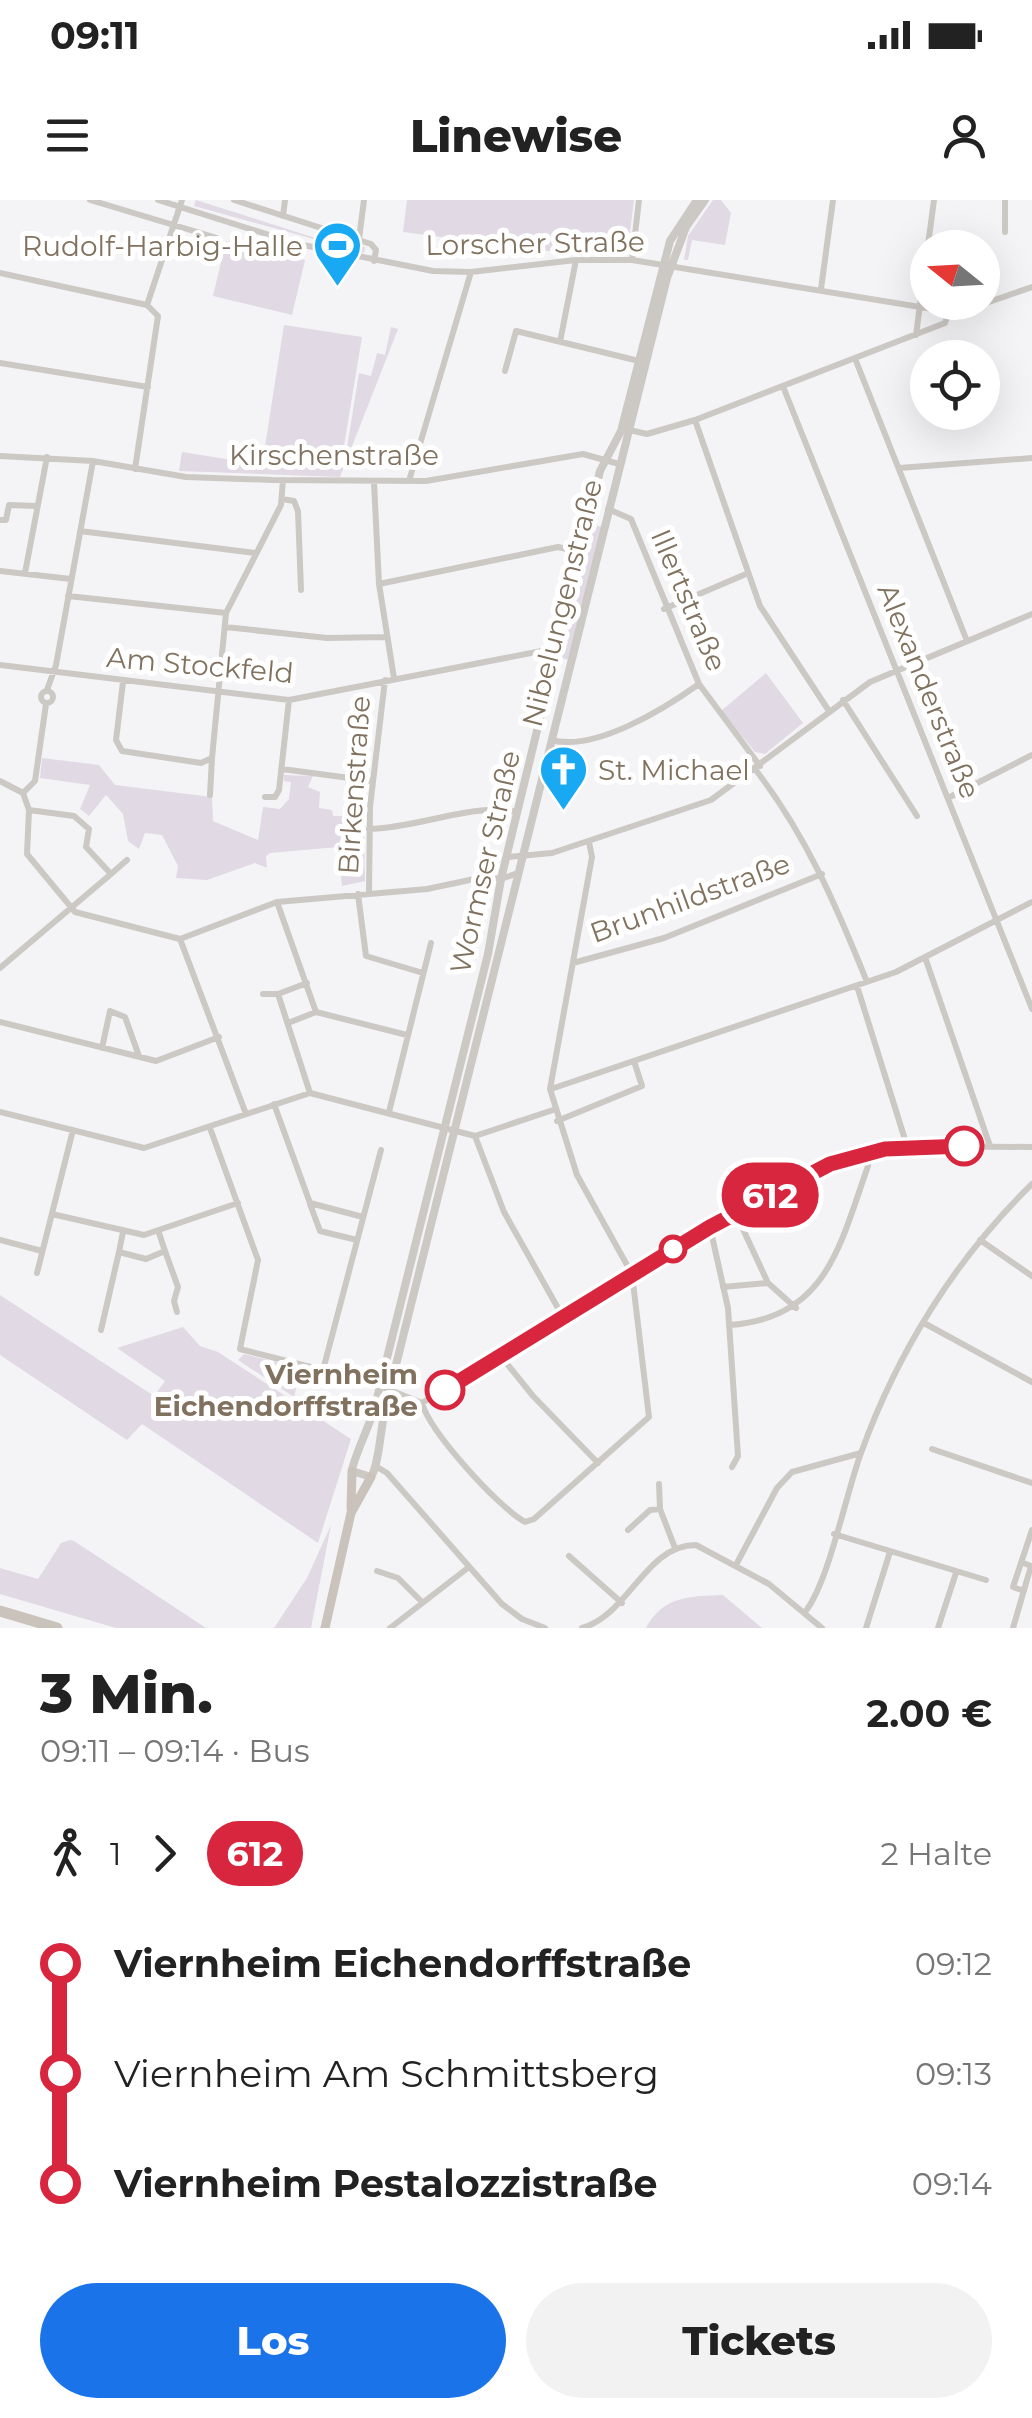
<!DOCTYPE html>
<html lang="de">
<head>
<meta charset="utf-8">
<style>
	:root { --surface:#fff; --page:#f2f2f2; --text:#222; --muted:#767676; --accent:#1a73e8 }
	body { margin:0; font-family:Montserrat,sans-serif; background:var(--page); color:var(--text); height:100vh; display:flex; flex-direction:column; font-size:38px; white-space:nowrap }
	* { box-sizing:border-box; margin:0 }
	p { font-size:32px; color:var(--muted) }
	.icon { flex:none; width:55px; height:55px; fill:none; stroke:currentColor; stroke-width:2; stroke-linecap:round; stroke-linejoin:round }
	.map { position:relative; height:1428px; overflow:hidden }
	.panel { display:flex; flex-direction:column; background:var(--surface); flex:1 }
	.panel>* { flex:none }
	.badge { padding:0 20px; border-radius:32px; font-size:35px; line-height:65px }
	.needle { width:65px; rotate:288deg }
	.tools { position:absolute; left:910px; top:30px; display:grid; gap:20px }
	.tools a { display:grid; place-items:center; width:90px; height:90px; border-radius:50%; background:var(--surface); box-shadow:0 10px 40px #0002; font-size:50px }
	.map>.badge { position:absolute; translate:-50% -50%; box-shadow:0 0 0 5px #fff }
	.legs { display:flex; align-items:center; gap:15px; height:110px; padding:0 40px; font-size:32px }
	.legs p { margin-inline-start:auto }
	.overview { display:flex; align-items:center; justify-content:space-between; height:170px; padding:0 40px }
	h1 { font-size:55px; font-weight:800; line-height:75px }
	.cta { display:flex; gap:20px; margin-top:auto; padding:20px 40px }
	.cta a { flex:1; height:115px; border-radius:60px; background:var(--accent); color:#fff; font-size:40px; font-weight:800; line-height:115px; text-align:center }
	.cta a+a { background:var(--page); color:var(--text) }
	ul { padding:0 40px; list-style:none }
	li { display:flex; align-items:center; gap:35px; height:110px; font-size:38px }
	li i { display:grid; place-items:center; width:15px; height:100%; margin:0 12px; background:currentColor }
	li i::after { content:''; width:25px; height:25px; margin:-12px; border:8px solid; border-radius:50%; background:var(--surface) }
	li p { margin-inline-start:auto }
	li:first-child i { background:linear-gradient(#0000 50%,currentColor 0) }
	li:last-child i { background:linear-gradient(currentColor 50%,#0000 0) }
	.status { display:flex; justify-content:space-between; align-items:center; height:70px; padding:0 50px; background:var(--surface); direction:ltr }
	.status svg { height:28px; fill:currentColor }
	header { display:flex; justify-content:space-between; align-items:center; height:130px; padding:0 40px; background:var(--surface); font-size:45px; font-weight:800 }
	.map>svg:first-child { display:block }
</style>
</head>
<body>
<div class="status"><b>09:11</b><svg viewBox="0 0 49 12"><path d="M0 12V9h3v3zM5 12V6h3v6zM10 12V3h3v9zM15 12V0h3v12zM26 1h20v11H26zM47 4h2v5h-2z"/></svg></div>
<header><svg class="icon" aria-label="menu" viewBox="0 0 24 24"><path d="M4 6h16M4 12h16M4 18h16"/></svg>Linewise<svg class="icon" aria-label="person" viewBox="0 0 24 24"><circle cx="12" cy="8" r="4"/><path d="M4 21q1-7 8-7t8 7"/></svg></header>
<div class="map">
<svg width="1032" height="1428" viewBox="0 0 1032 1428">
	<rect width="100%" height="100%" fill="#f4f4f7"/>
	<!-- green -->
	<path fill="#e1d9e4" d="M196,0L328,42L334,37L365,47L364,53L194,6Z
		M407,0H634L629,40H620L619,51L557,45L556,52L403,32Z
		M713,0H721L731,13L725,45L692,40L688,60H684L688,36Z
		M226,41L305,60L292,115L213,96Z
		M284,125L362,137L342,258L277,248L345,260L359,173L371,176L377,153L385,155L391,127L398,129L340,277L179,271L182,252L257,264L261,246H265Z
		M590,324L602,327L569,460L557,457Z
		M766,473L803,523L765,554L755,552L721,511Z
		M42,558L99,565L115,585L212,597L213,621L258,640L263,607L280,609L289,599L291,582L284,581V575L313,576L308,587L320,592L319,608L332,610L333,616H350V624L357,623V630H364L365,681L342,686L338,647L270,653L266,656L267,668L255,663L207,680L176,678L178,666L162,635L145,633L139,649L128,641L123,614L106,595L89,616L80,609L90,585L40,578Z
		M0,1095L154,1196L165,1181L117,1148L183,1127L200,1146L218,1152L351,1239L318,1343L142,1224L127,1240L0,1155Z
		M244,1154L301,1168L294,1197L238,1160Z
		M331,1325L311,1428H274L307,1378Z
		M70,1340L74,1341L206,1428H116L0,1394V1368L38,1379L61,1343Z
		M723,1395L762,1428H646C663,1396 690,1396 723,1395Z"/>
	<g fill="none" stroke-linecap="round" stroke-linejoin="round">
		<!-- minor -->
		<path stroke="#ccc8c4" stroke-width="6" d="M90,0L217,38
			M158,0L298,44L433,71L471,72L576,60H632L957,113L1032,87
			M234,0L371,44L376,50L374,61
			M283,16L285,0
			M1005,32V0
			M359,39L364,0
			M632,60L639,0
			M0,73L147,105
			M821,89L833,0
			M916,135L934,0
			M560,142L576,60
			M856,161L967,441
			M0,163L148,187
			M505,171L516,131L639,161
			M784,189L1032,809
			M695,220L760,406L829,511
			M625,229L647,234L695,220L945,123L949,111
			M0,256L93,261L186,277L272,280L426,281L583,254L619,264
			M899,268L1032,258
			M135,269L158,116L147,105L182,0
			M409,281L471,72
			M374,282L379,384L394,478
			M282,299L294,301L298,311L301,390
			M608,309L631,319L699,484L760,566
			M0,320H6L9,305L36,306
			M80,331L255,353
			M0,371L71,379
			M25,373L47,257
			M379,384L558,347L580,352
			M68,396L226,413
			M664,409L746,374
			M225,427L327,438L387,437
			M0,465L289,500L557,448
			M123,482L116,540L122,551L201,563L212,558L226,413L281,305L283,280
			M47,490L56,465L93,261
			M41 497a6 6 0 1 1 12 0a6 6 0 1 1-12 0Z
			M843,500L917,616
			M551,540C595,552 664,509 699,484
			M282,569L372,581
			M755,569C806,635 836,705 867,782
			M0,581L23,593
			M23,593L29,610L27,654L75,712L180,739L277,702L427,689L484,677L501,679L518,673
			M23,593L35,581L46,504
			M210,595L212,558
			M265,597H275L279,590L289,500
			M948,598L1032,555
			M369,629C419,628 473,602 518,612
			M507,657L552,653L711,600L870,482L1032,414
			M111,674L127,660
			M369,693L370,607L385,480
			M358,694L366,756L423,773
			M277,702L316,812
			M180,739L246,914
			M926,760L990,946
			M573,763L664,738L822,674
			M0,768L111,674L86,647L89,629L74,616L29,610
			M857,786L907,946
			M263,794H278L307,783
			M278,794L310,893
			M0,822L156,861L219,837
			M288,823L316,812L407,835
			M102,848L110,811L125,817L139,856
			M551,889L896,772L1032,702
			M274,904L310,1003L363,1017
			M0,912L144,948L310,893L475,936L553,910
			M389,912L431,743
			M557,921L642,886L634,861
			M210,928L258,1060L240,1149L370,1182L422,1203L735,1012L830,964L907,946L1032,947
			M475,936L504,1012L563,1117
			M310,1004L320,1031L357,1040
			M735,1012L768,1083L796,1108
			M52,1014L144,1035L238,1003
			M710,1027L728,1108L738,1256L732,1267
			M123,1032L119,1052L146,1059L165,1051L159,1033
			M0,1040L42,1051
			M980,1040L1032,1076
			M165,1051L178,1087L174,1101L177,1112
			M37,1073L73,930
			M723,1087L768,1083
			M924,1123L1032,1182
			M730,1125C827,1118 840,1045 868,966V952
			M101,1130L119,1052
			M500,1155L533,1196L598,1263
			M323,1170L381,950
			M422,1203C430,1232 498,1307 525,1322L534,1319L649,1217L632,1074L577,975L550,889L592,657L589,642
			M932,1249L1032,1283
			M377,1267L387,1273L502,1404L522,1419L545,1428
			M659,1284L660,1309L675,1348
			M628,1330L650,1310L660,1309
			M834,1334L986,1380
			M569,1356L622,1403
			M737,1363L777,1288L792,1272L861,1253
			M377,1371L398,1378L421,1401
			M1024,1391L1013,1387L1032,1330
			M805,1412C829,1382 846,1293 861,1253C897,1153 955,1059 1032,984
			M390,1428L469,1367
			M582,1428C630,1414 645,1345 696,1345L769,1384L822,1428
			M866,1428L890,1352
			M938,1428L956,1373
			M1013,1428L1031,1366L1021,1362"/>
		<!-- tertiary -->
		<path stroke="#ccc8c4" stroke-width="8" d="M697,0L670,41L621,231L600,271L501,679L488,754L375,1206C371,1223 352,1261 352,1271L371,1277C379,1265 381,1226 385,1209L667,78L686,27L705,0"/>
		<!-- secondary -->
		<path stroke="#cac3bb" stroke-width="9" d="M351,1308L352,1271
			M325,1428L351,1313L371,1277"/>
		<!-- motorway -->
		<path stroke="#cac3bb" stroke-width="11" d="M0,1411L57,1428"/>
	</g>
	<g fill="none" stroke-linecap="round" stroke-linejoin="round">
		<defs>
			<path id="line-1" d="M445,1190L710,1027L830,964L885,949L964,946"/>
		</defs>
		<!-- line-1 casing -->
		<use href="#line-1" stroke="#fff" stroke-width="22"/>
		<!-- line-1 -->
		<use href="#line-1" stroke="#d7263d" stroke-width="15"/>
	</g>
	<!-- icons -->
	<defs>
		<symbol id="stadium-pin" viewBox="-11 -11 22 30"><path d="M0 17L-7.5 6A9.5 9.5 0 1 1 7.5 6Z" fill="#19a9f2" stroke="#fff"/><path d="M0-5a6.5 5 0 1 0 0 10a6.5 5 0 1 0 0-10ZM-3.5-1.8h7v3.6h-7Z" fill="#fff"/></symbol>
		<symbol id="church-pin" viewBox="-11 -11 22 30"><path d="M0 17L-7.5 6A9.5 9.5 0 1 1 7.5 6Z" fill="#19a9f2" stroke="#fff"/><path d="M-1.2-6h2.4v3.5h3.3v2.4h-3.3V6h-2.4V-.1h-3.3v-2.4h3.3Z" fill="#fff"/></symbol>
	</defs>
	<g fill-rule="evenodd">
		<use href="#stadium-pin" x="310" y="18" width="55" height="75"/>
		<use href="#church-pin" x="536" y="542" width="55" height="75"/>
	</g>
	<!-- markers -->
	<g fill="#fff" stroke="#d7263d" stroke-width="5">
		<circle cx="964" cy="946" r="18"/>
		<circle cx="673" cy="1049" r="12"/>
		<circle cx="445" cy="1190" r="18"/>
	</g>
	<g text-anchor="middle" stroke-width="10" stroke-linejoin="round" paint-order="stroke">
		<!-- street labels -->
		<g font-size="28" fill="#81725f" stroke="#fff">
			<text transform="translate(535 43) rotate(-1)" y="10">Lorscher Straße</text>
			<text x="334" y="265">Kirschenstraße</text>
			<text transform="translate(689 400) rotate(67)" y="10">Illertstraße</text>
			<text transform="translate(562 403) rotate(-76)" y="10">Nibelungenstraße</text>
			<text transform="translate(200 465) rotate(5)" y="10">Am Stockfeld</text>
			<text transform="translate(929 491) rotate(68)" y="10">Alexanderstraße</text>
			<text transform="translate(354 585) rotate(-86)" y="10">Birkenstraße</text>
			<text transform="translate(485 662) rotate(-77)" y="10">Wormser Straße</text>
			<text transform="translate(690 698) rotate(-20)" y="10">Brunhildstraße</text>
		</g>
		<!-- poi labels -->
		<g font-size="28" fill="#81725f" stroke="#fff" text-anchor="end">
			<text x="303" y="56">Rudolf-Harbig-Halle</text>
			<text x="598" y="580" text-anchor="start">St. Michael</text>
		</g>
		<!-- stop labels -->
		<g font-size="28" font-weight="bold" fill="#81725f" stroke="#fff" text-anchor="end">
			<text x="418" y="1184">Viernheim<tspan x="418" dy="32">Eichendorffstraße</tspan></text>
		</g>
	</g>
</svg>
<div class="tools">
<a><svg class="needle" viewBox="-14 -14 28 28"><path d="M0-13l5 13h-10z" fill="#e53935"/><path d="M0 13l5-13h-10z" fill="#767676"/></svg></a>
<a><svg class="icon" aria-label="locate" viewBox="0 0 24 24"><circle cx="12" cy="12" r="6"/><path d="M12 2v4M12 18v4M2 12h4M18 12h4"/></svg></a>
</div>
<b class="badge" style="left:770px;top:995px;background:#d7263d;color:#fff">612</b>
</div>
<section class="panel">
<div class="overview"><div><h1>3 Min.</h1><p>09:11 – 09:14 · Bus</p></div><b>2.00 €</b></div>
<div class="legs"><svg class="icon" aria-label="walk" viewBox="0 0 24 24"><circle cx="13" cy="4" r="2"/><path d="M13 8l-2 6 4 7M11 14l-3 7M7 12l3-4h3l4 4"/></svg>1<svg class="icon" aria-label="forward" viewBox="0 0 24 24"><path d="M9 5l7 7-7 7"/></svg><b class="badge" style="background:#d7263d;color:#fff">612</b><p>2 Halte</p></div>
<ul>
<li><i style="color:#d7263d"></i><b>Viernheim Eichendorffstraße</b><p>09:12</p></li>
<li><i style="color:#d7263d"></i><span>Viernheim Am Schmittsberg</span><p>09:13</p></li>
<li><i style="color:#d7263d"></i><b>Viernheim Pestalozzistraße</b><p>09:14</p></li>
</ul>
<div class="cta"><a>Los</a><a>Tickets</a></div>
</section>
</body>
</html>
